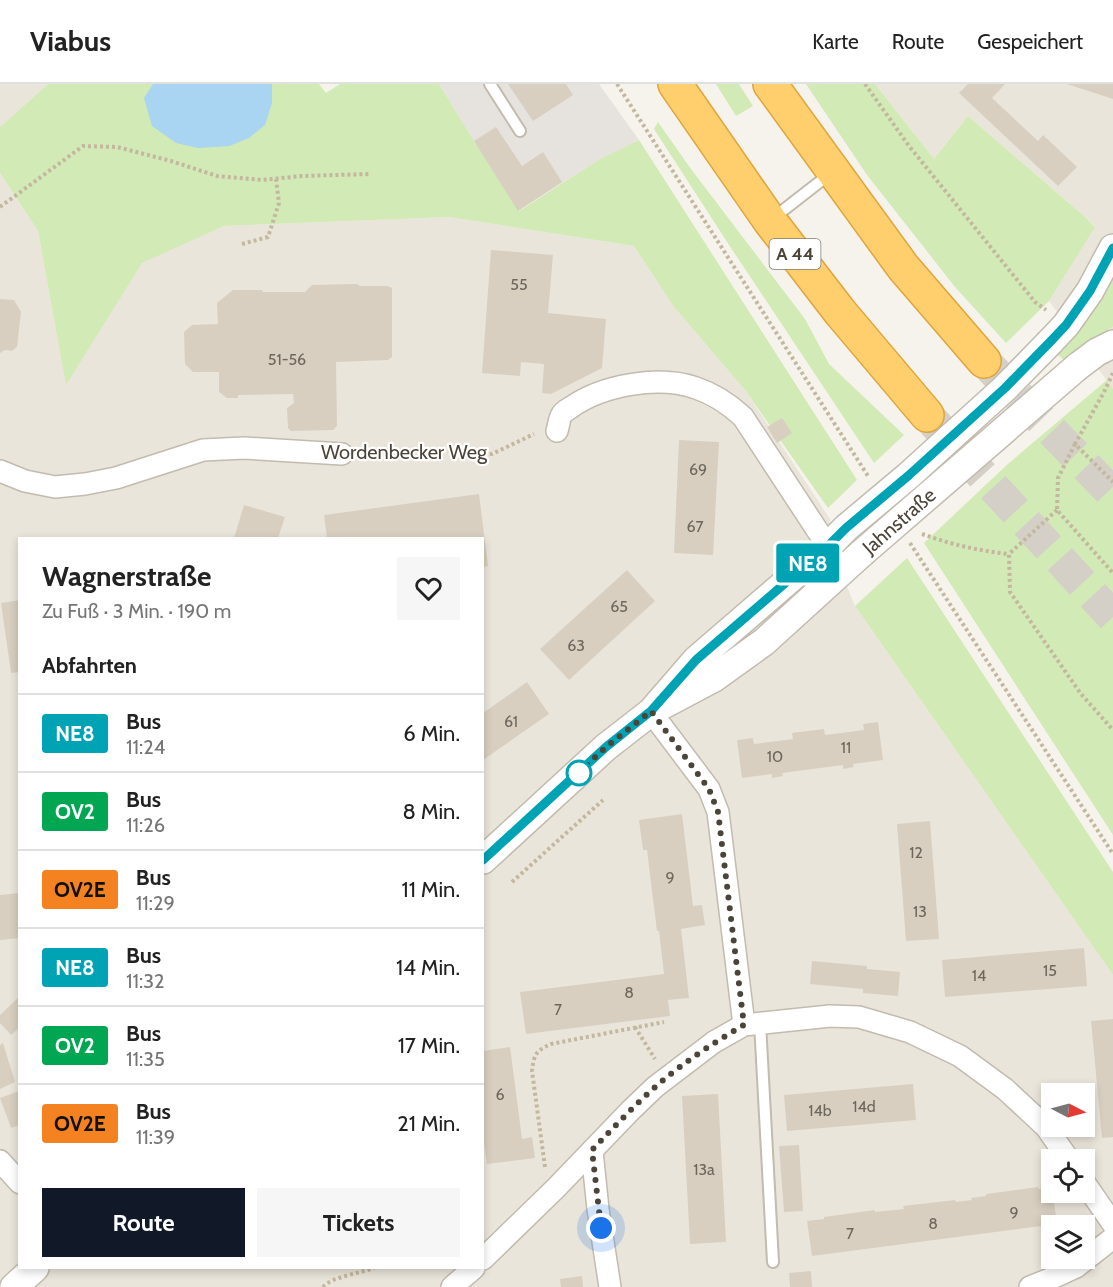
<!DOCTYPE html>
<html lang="de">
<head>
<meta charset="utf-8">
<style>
	:root { --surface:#fff; --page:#f6f6f6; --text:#222; --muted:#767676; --line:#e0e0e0; --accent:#111827 }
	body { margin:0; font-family:Cabin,sans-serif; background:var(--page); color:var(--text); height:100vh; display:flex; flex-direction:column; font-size:22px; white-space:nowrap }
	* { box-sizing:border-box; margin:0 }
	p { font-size:20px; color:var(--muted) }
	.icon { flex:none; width:33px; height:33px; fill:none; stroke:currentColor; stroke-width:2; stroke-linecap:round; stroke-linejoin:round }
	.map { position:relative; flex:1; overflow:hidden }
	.details { position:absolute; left:18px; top:453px; width:466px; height:732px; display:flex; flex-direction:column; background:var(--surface); border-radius:0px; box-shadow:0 3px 9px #0003 }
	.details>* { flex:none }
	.badge { padding:0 12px; border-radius:4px; font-size:21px; line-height:39px }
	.needle { width:39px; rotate:96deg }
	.tools { position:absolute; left:1041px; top:999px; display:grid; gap:12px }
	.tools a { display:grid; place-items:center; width:54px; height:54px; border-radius:0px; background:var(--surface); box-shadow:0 3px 9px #0003; font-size:30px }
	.you { position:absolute; width:30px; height:30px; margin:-15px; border:4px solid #fff; border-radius:50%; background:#1a73e8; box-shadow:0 0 0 9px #1a73e833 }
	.map>.badge { position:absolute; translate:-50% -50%; box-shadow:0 0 0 3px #fff }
	h2 { padding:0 24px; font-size:22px; line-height:54px }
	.round { display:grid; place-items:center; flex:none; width:63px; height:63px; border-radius:0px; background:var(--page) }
	.headline { display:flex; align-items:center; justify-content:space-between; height:102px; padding:0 24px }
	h1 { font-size:28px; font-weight:800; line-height:45px }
	.cta { display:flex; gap:12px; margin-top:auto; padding:12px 24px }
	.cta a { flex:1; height:69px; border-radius:0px; background:var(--accent); color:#fff; font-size:24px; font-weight:800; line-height:69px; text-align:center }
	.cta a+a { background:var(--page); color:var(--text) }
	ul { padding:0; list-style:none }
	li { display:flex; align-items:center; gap:18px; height:78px; padding:0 24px; border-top:2px solid var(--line) }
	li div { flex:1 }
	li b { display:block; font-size:22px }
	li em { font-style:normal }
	li .badge { min-width:66px; font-weight:700; text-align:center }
	header { display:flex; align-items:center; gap:36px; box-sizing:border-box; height:84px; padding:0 30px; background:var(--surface); border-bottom:2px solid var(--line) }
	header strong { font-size:28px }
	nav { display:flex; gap:33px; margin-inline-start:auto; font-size:21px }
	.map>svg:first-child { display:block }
</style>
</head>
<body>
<header>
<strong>Viabus</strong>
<nav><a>Karte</a><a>Route</a><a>Gespeichert</a></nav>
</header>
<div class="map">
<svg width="1113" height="1203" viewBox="0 0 1113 1203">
	<rect width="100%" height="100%" fill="#f6f3ec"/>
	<!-- residential -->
	<path fill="#eae5da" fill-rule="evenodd" d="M0,0H48L0,43Z
		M875,0H1113V305L1049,217L1095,142L1085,133L968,32L934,75Z
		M0,89L38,147L66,300L142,178L224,142L449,133L634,162L674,223L745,306L830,435L841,488L855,522L1113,891V1203H0ZM20,454H483V1184H20ZM1052,1010H1084V1042H1052ZM1052,1076H1084V1108H1052ZM1052,1142H1084V1174H1052Z"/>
	<!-- industrial -->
	<path fill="#e6e2dd" d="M439,0H599L639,56L600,75L518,127L474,57Z"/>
	<!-- green -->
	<path fill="#d2eab5" d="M48,0H319L326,9L340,0H439L474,57L519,127L600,75L639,56L857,396L828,424L745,306L674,223L634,162L449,133L224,142L142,179L66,301L38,147L0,89V43Z
		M716,0H739L753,22L736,32Z
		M806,0H875L934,75L968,32L1085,133L1095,143L1049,217L1006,259L955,203L867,91Z
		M658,38L691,85L805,235L829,280L904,351L874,379L731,164L654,45Z
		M1113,187V242L1065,277L1056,269Z
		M1107,296L1113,305V751L924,459L1009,379Z
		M907,474L1113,788V891L855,522Z"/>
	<!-- water -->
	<path fill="#a9d4f2" d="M153,0H272V19L265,41L249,54L229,62L198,64L176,59L152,42L144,14Z"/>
	<!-- building -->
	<path fill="#d8cfc1" d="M508,0H566L573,11L533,37Z
		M968,0H1005L992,14L1038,57L1043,51L1077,83L1058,102L959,9Z
		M1067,0H1113V15Z
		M496,43L522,82L543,68L562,98L518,127L474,57Z
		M491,166L553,171L548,229L606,235L602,284L551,310L542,309L544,280L521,278L520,292L482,289Z
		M354,200H357L360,202H388L392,204V273L388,276L336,278L337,342L333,346L291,347L288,344L287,324L294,319L293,310L238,311V314H227L219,308V288H193L185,280L184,248L192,241L218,240L217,219L233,206H262L263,208H305L312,201Z
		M0,215L14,216L21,228L17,263L12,267L5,266L0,269Z
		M782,334L792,349L777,359L767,343Z
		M679,356L719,358L713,471L674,469Z
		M479,410L488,482L483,483V454H327L324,431Z
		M244,421L285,433L278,454H234Z
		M627,486L655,517L569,596L540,565Z
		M20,516V588L11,589L1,519Z
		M527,598L549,630L483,676V629Z
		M878,638L883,676L853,680L854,683L843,685V681L782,689L783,692L772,694V690L742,694L737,656L753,654L754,660L793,655L792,649L824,645L825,651L864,646L863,640Z
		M682,730L693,822L702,821L705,841L681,845L689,914L668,916L670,932L526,950L520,908L664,890L659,847H657L647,766H643L639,736Z
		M930,737L939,855L906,857L897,740Z
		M20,809V854L0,856V811Z
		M1084,864L1087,902L945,913L942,876Z
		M812,877L867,882V885L900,888L898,912L863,909V905L810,900Z
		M20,912V943L11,951L0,939V931Z
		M1113,935V1053L1102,1054L1091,937Z
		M3,959L15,998L0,1005V961Z
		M510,963L522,1055L532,1053L535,1074L487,1080L483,1052V967Z
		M913,1000L916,1036L787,1047L784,1011Z
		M19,1007L20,1041L11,1044L0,1014Z
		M718,1010L726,1158L690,1160L682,1012Z
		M799,1061L803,1127L784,1128L779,1062Z
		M1038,1103L1039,1105L1052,1103L1057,1140L812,1172L807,1137L824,1135V1133L875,1126V1128L904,1125L903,1122L955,1116L956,1118L972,1116L971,1114L986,1112V1110Z
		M811,1187L812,1203H790L789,1189Z
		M582,1192L583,1203H561L560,1195Z"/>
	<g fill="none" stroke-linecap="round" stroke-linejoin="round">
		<!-- motorway-tunnel -->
		<path stroke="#d4d0c8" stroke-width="33" stroke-dasharray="33 16" stroke-linecap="butt" d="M984,277L1113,410
			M927,331L1113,533"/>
		<defs>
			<path id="service" d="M490,0L520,47
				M772,135L831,89
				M760,939L773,1178"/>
			<path id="minor" d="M557,347C559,341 559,333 563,329C565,327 568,325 570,324C602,301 658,291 696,304C714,310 729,320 743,333L821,452L841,488
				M0,387L25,397L55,403L85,400L116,394L203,366L244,364L342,370
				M651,628L709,705L718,728L744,941
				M592,1067L598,1125L610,1203
				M0,1077L20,1099
				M1084,1098L1113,1140
				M483,1175L556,1104L630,1027L655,1003L714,958L744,941L830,932L859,933L910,948L960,972L1005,1005L1046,1043L1069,1076
				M452,1203L474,1184
				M1030,1203L1050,1195L1076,1183L1113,1154"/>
			<path id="tertiary" d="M1050,258L1066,241L1090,207L1113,164
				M1077,283L1097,268L1113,260
				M665,620L714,594L764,558L862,469
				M483,776L606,663L651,628L696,576L827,463L846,444
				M14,1203L35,1184"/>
			<path id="motorway" d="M675,0L770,137L840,228L927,331
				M770,0L903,183L984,277"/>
		</defs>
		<!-- service casing -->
		<use href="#service" stroke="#c2bbae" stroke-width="14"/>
		<!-- minor casing -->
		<use href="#minor" stroke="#c2bbae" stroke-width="24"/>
		<!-- tertiary casing -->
		<use href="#tertiary" stroke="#c2bbae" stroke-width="30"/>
		<!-- motorway casing -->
		<use href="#motorway" stroke="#e0a43c" stroke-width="36"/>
		<!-- path -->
		<path stroke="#c4b79f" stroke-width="4" stroke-dasharray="3 3" stroke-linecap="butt" d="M617,0L868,392
			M865,0L909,62L1035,218L1046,226
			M0,123L83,62L117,63L171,77L217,92L262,96L302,92L370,90
			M242,160L268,153L279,119L276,95
			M1113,289L1104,308L1075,360L1113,398
			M1075,360L1058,394L1057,426L1113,489
			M364,368L426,365L492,370L534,350
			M1057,426L1009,470L1010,508L1081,610L1113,646
			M922,450C950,460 979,467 1009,470
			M910,459L1113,770
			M512,798L603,716
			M635,943L655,975
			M545,1083L532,987C534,971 535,967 551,960L664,938
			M323,1203C331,1193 361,1189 374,1184"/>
		<!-- service -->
		<use href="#service" stroke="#fff" stroke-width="10"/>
		<!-- minor -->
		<use href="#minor" stroke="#fff" stroke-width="21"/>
		<!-- tertiary -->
		<use href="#tertiary" stroke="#fff" stroke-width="27"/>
		<!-- motorway -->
		<use href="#motorway" stroke="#ffcf6e" stroke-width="33"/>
		<defs>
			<path id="tertiary-bridge" d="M846,444L908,392L1005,304L1050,258
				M862,469L1077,283"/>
		</defs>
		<!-- tertiary-bridge casing -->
		<use href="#tertiary-bridge" stroke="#c2bbae" stroke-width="30" stroke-linecap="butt"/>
		<!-- tertiary-bridge -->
		<use href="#tertiary-bridge" stroke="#fff" stroke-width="27"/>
	</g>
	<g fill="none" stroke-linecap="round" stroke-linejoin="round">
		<defs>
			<path id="line" d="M483,776L606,663L651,627L696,576L827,463L846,444L908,392L1005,304L1050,258L1066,241L1090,207L1113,164"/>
		</defs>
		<!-- line casing -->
		<use href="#line" stroke="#fff" stroke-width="14"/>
		<!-- line -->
		<use href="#line" stroke="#00a3b4" stroke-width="9"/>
		<!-- walk -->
		<path stroke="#4b4439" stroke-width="6" stroke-dasharray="0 10.8" d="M579,689L575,692L606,663L651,627L709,705L718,728L744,941C713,959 681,980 654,1004C632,1024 612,1045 592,1066L601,1144"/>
	</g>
	<!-- markers -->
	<circle fill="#fff" stroke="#00a3b4" stroke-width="3" cx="579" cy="689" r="12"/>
	<g text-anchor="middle" stroke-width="4.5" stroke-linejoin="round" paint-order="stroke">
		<!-- number labels -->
		<g font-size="16" fill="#6e675b">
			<text x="519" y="206">55</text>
			<text x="287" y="281">51-56</text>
			<text x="698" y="391">69</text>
			<text x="695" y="448">67</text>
			<text x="619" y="528">65</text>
			<text x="576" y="567">63</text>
			<text x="511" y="643">61</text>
			<text x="846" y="669">11</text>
			<text x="775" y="678">10</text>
			<text x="916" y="774">12</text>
			<text x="670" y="799">9</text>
			<text x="920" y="833">13</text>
			<text x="1050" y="892">15</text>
			<text x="979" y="897">14</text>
			<text x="629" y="914">8</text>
			<text x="558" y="931">7</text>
			<text x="500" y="1016">6</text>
			<text x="864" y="1028">14d</text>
			<text x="820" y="1032">14b</text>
			<text x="704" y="1091">13a</text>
			<text x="1014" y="1134">9</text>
			<text x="933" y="1145">8</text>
			<text x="850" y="1155">7</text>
		</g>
		<!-- shield labels -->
		<rect fill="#fff" stroke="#817c74" stroke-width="1.5" x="769.5" y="155" width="51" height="30" rx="4.5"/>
		<g font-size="18" font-weight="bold" fill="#4b4439">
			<text x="795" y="176">A 44</text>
		</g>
		<!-- street labels -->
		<g font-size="20" fill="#4b4439" stroke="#fff">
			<text x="404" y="375">Wordenbecker Weg</text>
			<text transform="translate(899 437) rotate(-41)" y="7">Jahnstraße</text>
		</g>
	</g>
</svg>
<div class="tools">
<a><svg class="needle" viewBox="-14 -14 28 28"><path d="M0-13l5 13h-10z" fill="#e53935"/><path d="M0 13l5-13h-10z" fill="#767676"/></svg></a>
<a><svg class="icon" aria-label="locate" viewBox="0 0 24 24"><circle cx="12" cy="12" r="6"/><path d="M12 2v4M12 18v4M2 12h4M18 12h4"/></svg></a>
<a><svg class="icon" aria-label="layers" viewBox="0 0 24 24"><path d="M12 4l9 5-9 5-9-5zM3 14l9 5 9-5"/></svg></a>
</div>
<div class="you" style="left:601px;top:1144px"></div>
<b class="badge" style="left:808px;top:479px;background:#00a3b4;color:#fff">NE8</b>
<section class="details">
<div class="headline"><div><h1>Wagnerstraße</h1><p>Zu Fuß · 3 Min. · 190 m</p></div><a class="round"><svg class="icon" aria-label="heart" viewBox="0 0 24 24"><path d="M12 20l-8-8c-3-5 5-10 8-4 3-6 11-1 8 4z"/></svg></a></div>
<h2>Abfahrten</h2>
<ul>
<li><span class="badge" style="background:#00a3b4;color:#fff">NE8</span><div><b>Bus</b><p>11:24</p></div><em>6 Min.</em></li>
<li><span class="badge" style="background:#00a651;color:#fff">OV2</span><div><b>Bus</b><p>11:26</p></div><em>8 Min.</em></li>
<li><span class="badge" style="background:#f58220;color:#111">OV2E</span><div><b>Bus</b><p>11:29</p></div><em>11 Min.</em></li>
<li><span class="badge" style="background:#00a3b4;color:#fff">NE8</span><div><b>Bus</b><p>11:32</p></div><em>14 Min.</em></li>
<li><span class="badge" style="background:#00a651;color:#fff">OV2</span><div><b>Bus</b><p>11:35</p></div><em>17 Min.</em></li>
<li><span class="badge" style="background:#f58220;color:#111">OV2E</span><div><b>Bus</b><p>11:39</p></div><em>21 Min.</em></li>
</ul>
<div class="cta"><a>Route</a><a>Tickets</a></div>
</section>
</div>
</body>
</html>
